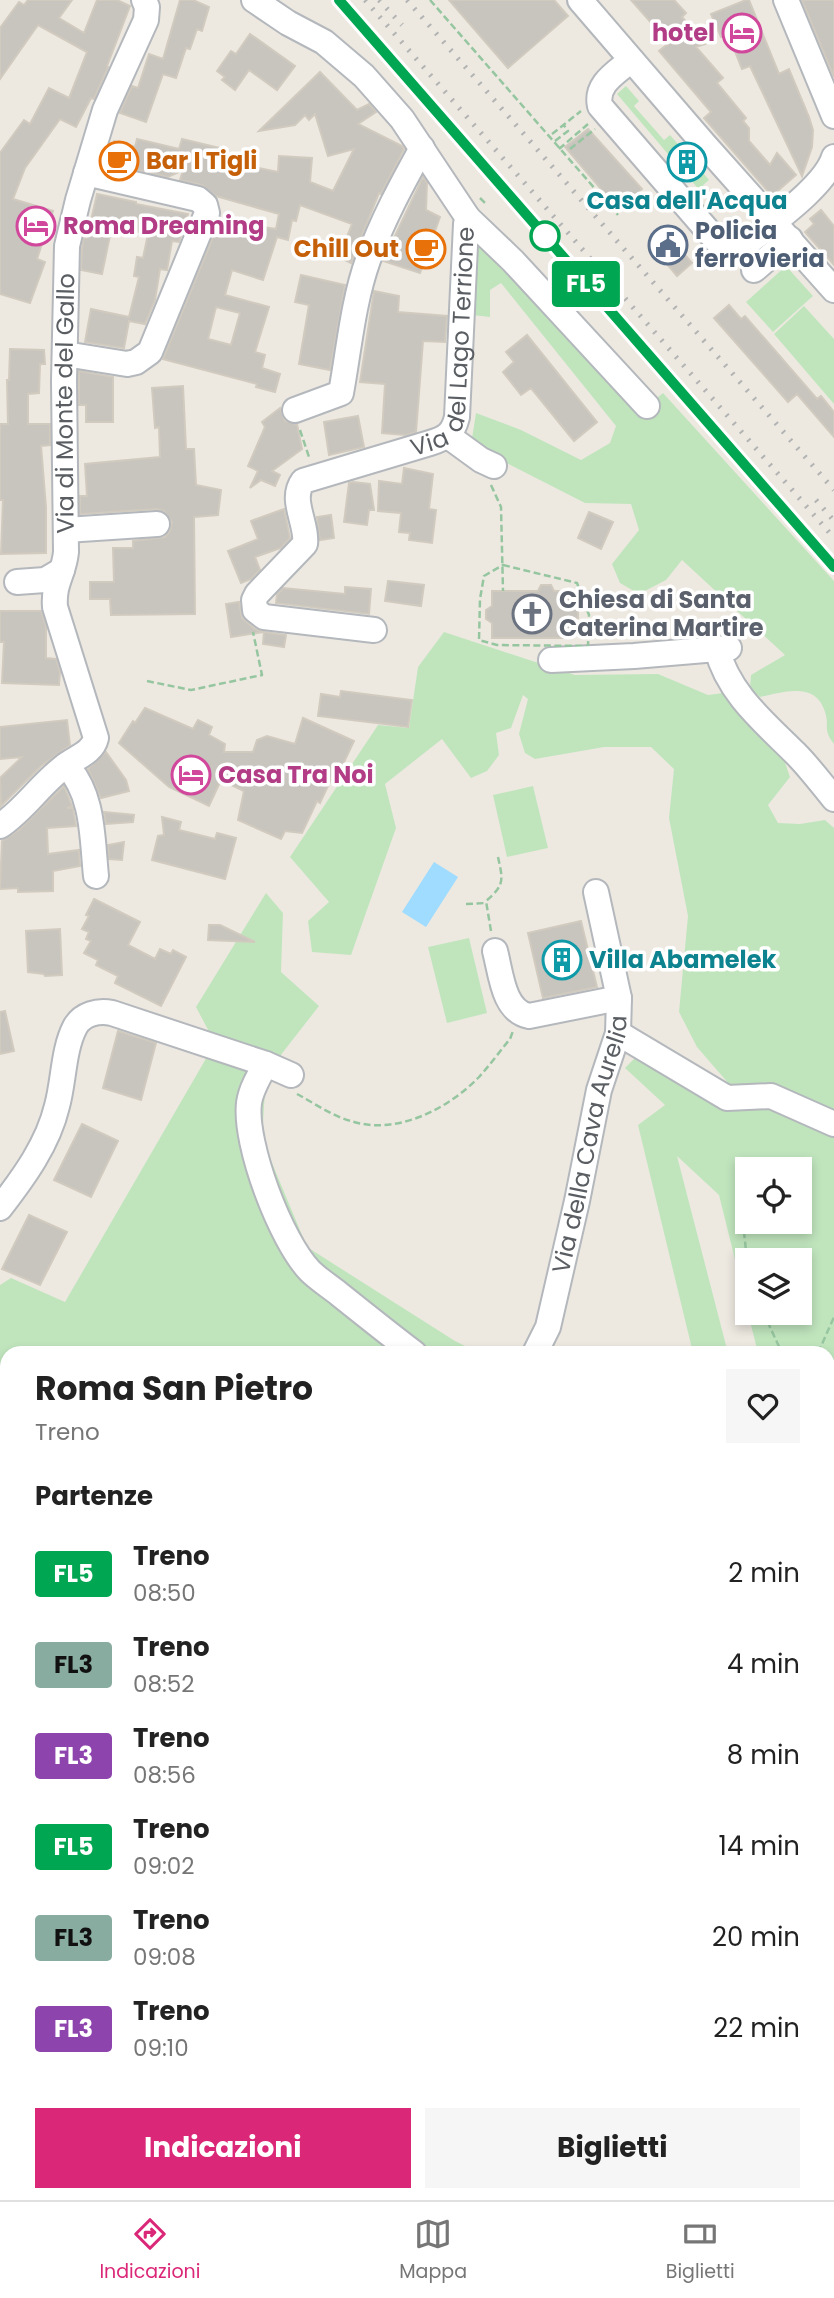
<!DOCTYPE html>
<html lang="it">
<head>
<meta charset="utf-8">
<style>
	:root { --surface:#fff; --page:#f6f6f6; --text:#222; --muted:#767676; --line:#e0e0e0; --accent:#db2777 }
	body { margin:0; font-family:Poppins,sans-serif; background:var(--page); color:var(--text); height:100vh; display:flex; flex-direction:column; font-size:26px; white-space:nowrap }
	* { box-sizing:border-box; margin:0 }
	p { font-size:23px; color:var(--muted) }
	.icon { flex:none; width:38px; height:38px; fill:none; stroke:currentColor; stroke-width:2; stroke-linecap:round; stroke-linejoin:round }
	.map { position:relative; flex:1; overflow:hidden }
	.sheet { position:absolute; left:0px; top:1346px; width:835px; height:856px; display:flex; flex-direction:column; background:var(--surface); border-radius:21px 21px 0 0; box-shadow:0 4px 10px #0003 }
	.sheet>* { flex:none }
	.badge { padding:0 14px; border-radius:5px; font-size:24px; line-height:46px }
	.tools { position:absolute; left:735px; top:1157px; display:grid; gap:14px }
	.tools a { display:grid; place-items:center; width:77px; height:77px; border-radius:0px; background:var(--surface); box-shadow:0 4px 10px #0003; font-size:35px }
	.map>.badge { position:absolute; translate:-50% -50%; box-shadow:0 0 0 4px #fff }
	h2 { padding:0 35px; font-size:26px; line-height:63px }
	.round { display:grid; place-items:center; flex:none; width:74px; height:74px; border-radius:0px; background:var(--page) }
	.head { display:flex; align-items:center; justify-content:space-between; height:119px; padding:0 35px }
	h1 { font-size:33px; font-weight:700; line-height:52px }
	.button { display:flex; gap:14px; margin-top:auto; padding:14px 35px }
	.button a { flex:1; height:80px; border-radius:0px; background:var(--accent); color:#fff; font-size:28px; font-weight:700; line-height:80px; text-align:center }
	.button a+a { background:var(--page); color:var(--text) }
	ul { padding:0; list-style:none }
	li { display:flex; align-items:center; gap:21px; height:91px; padding:0 35px }
	li div { flex:1 }
	li b { display:block; font-size:26px }
	li em { font-style:normal }
	li .badge { min-width:77px; font-weight:700; text-align:center }
	.dock { display:flex; justify-content:space-around; align-items:center; height:98px; border-top:2px solid var(--line); background:var(--surface); font-size:19px; color:var(--muted) }
	.dock a { display:grid; justify-items:center; gap:4px }
	.dock .active { color:var(--accent) }
	.map>svg:first-child { display:block }
</style>
</head>
<body>
<div class="map">
<svg width="834" height="2200" viewBox="0 0 834 2200">
	<rect width="100%" height="100%" fill="#ede9e1"/>
	<!-- green -->
	<path fill="#c0e5bd" fill-rule="evenodd" d="M626,86L639,101L634,106L664,140L670,135L684,151L673,160L617,94Z
		M695,163L709,180L703,185L721,206L718,208L715,204L712,205L684,172Z
		M482,244L647,406L663,393L834,581V744C822,729 830,727 825,712C816,681 783,692 760,697L750,688L751,675L785,655L682,560L666,580L639,594L620,583L612,564L639,530L631,504L585,503L471,445L476,413L521,430L581,460L610,443L616,426L501,283L490,290V317L472,315L475,248Z
		M786,266L813,296L773,332L746,302Z
		M804,306L834,339V404L774,334Z
		M444,632L575,675L658,674L708,695L731,692L781,751L790,777L768,805L778,823L800,824L825,820L834,828V1868L828,1906V1353H758L748,1313L800,1312V1260H747V1308L719,1195L677,1156L728,1353H693L638,1125L665,1105L625,1068L649,1044L742,1099L697,1047L679,1012L688,916L669,818L674,769L651,747H604L535,759L525,753L519,734L528,699L523,695L511,728L496,733L499,755L487,771L471,778L442,739L385,784L396,828L351,955L312,952L308,921L329,902L290,857L378,725L409,728L418,667ZM747,1169H800V1222H747Z
		M533,786L548,848L507,857L493,795Z
		M266,893L283,913L281,972L319,1006L266,1074L262,1139L307,1247L455,1341L479,1353H7V2021L0,2035V1285L11,1278L65,1302L215,1043L196,1007Z
		M469,938L487,1013L447,1023L428,947Z
		M828,2048H834V2200H635L623,2195L828,2194Z
		M7,2156V2194H503L522,2200H0V2157Z"/>
	<!-- water -->
	<path fill="#9fdcff" d="M434,862L458,877L426,927L402,912Z"/>
	<!-- building -->
	<path fill="#c8c4be" stroke="#d1cabf" stroke-width="2" fill-rule="evenodd" d="M28,0H72L59,18L84,33L97,0H117L130,6L107,66L108,67L94,99L91,98L76,127L60,119L25,168L13,199L53,211L37,259L45,262L30,303L0,294V153L24,120L30,124L49,88L69,98L87,52L38,25L0,79V28L19,2L24,5Z
		M180,0H193L209,7L202,31L197,29L190,49L186,48L176,78L163,74L146,122L120,113L132,86L138,88L149,54L163,59Z
		M449,0H554L568,16L508,68Z
		M631,0H674L686,13L682,17L705,44L696,47L723,78L717,83L746,118L743,121L749,128V141L770,165L777,153L796,175L772,196L704,118L711,112L659,51L669,43Z
		M746,0H749L779,74L789,69L809,117L813,130L812,147L802,176L750,66L742,69L728,34L721,37L711,14Z
		M802,0H834V77Z
		M250,34L295,66L277,90L249,70L235,90L222,80L225,77L217,71L231,51L236,54Z
		M320,72L357,110L369,104L376,112L358,124L402,146L404,149L381,194L379,193L351,263L339,257L352,224L300,205L296,221L292,220L288,240L277,237L263,280L232,270L225,295L269,307L255,352L265,355L262,368L280,374L275,392L256,387L257,384L163,359L220,220L276,229L279,214L216,196L202,185L180,180L183,170L168,177L109,163L114,141L135,147L137,139L179,149L182,139L228,150L225,161L278,172L279,156L312,158L310,182L333,191L354,149L328,156L315,114L309,120L305,115L295,125L259,131ZM216,307L240,313L231,345L208,339Z
		M588,129L642,189L619,210L565,147Z
		M423,177L427,183L426,210L440,217L420,273L383,261Z
		M97,194L136,202V204L188,214L179,242L172,241L167,270L160,269L155,300L145,324L129,321L124,348L85,342L91,309L129,317L139,277L134,276L137,257L143,258L148,234L112,226L102,274L81,270L82,248L84,237L87,238Z
		M821,210L834,226V265L805,232L814,224L810,219Z
		M664,230L692,263L677,276L649,243Z
		M301,275L345,285L330,370L299,364L309,305L295,302Z
		M374,291L399,296L398,312L447,316L445,342L423,341L416,432L406,435L382,433L385,384L360,382Z
		M729,305L741,319L745,316L817,399L821,396L834,412V437L797,394L788,402L714,318Z
		M527,335L597,422L574,441L531,388L521,395L503,372L514,362L506,352Z
		M10,349L44,350L45,364H40L39,393L28,394V424H50V445L41,446L46,507V553L1,554L3,500H0V424H8L7,380H9Z
		M79,371L113,377V422H86V405H79Z
		M183,386L186,449H194L196,485L221,490L218,515L194,517L195,614L111,615L110,599H90V582H114L113,548H133V541L165,537L170,531L172,522L164,511L157,509L80,514V496H87L85,464L160,457L159,427L155,428L152,388Z
		M280,408L285,421L297,424L302,449L272,471L280,475L275,486L261,480L250,488L258,471L248,466L265,427L262,422Z
		M358,416L364,447L329,455L324,422Z
		M404,468L433,474L429,509L436,510L432,543L409,540L410,533L399,532L401,513L378,511L379,481L402,484Z
		M353,482L370,484L374,510H369L367,525L344,522L349,483Z
		M284,509L290,538L281,548L255,557L260,570L251,579L241,583L228,551L258,539L251,521Z
		M589,512L613,522L601,549L578,538Z
		M331,515L334,538L320,540L317,517Z
		M388,581L424,585L421,606L385,601Z
		M541,585H551L554,591H571V605L578,609V618L571,620V638H492V623L486,619V610L492,606V591H538Z
		M345,587L371,589L369,614L276,603L277,595L283,588L345,594Z
		M239,602L242,618L255,629L263,632L231,637L226,604Z
		M0,611H41L46,626V658L56,659L60,672L59,685L2,683L4,642H0Z
		M264,632L286,635L284,647L263,644Z
		M341,691L412,700L408,727L318,716L321,694L340,697Z
		M145,708L193,729L198,720L212,727L209,735L225,744L224,752H253L257,740L267,736L295,744L303,718L354,741L338,775L334,773L320,803L317,801L302,833L285,831L281,839L238,820L244,791L221,780L209,806L169,787L119,743L133,721L135,723Z
		M67,720L70,745L41,766L1,806L0,778L22,757L0,759V727Z
		M106,752L126,780L129,791L101,798L88,769Z
		M64,786L72,806L67,808H73L76,826L47,828L48,854L79,850L80,866L53,871V891L18,892V888L0,889L2,841L19,830Z
		M104,812L134,815L133,822L106,824Z
		M162,817L181,822L179,830L215,839L217,833L236,838L225,879L152,860L158,836L164,835Z
		M124,842L122,860L109,859L108,845Z
		M94,899L140,922L128,945L155,959L160,949L171,954L173,950L186,957L161,1006L115,983L118,976L96,965L98,960L84,953L91,941L86,939L89,932L82,929L89,916L86,915Z
		M581,921L597,987L543,998L528,933Z
		M209,925H220L255,942L208,940Z
		M60,929L62,975L45,976L44,974L28,972L26,931Z
		M5,1011L14,1051L0,1054V1012Z
		M118,1031L156,1043L141,1100L103,1088Z
		M82,1124L118,1141L91,1197L54,1180Z
		M29,1215L67,1232L40,1285L2,1269Z"/>
	<g fill="none" stroke-linecap="round" stroke-linejoin="round">
		<!-- minor-tunnel -->
		<path stroke="#c8c6c1" stroke-width="24" stroke-dasharray="24 12" stroke-linecap="butt" d="M0,2140H7
			M590,2194L607,2200"/>
		<defs>
			<g id="minor">
				<path d="M254,0L288,23L324,42L364,76L402,119L468,218L513,261L647,406"/>
				<path d="M580,0L704,144L834,290"/>
				<path d="M786,0L834,116"/>
				<path d="M631,60C616,73 595,84 600,106L721,246L731,249L744,246C769,225 825,187 834,157"/>
				<path d="M754,270L790,239"/>
				<path d="M65,354L127,364L136,362L150,352L207,213L205,205L198,199L86,173"/>
				<path d="M295,410L341,393C349,349 353,302 368,260C382,221 402,184 422,148"/>
				<path d="M448,436L481,460L494,466"/>
				<path d="M66,530L157,524"/>
				<path d="M17,582L45,580L62,570"/>
				<path id="s1" d="M374,630L264,617L255,610L254,600L257,594L305,544C308,524 289,500 303,481L430,443C446,438 453,434 457,417L466,224L468,218"/>
				<path d="M717,649C728,693 764,722 795,753C809,767 821,783 834,799"/>
				<path d="M551,660L634,656L729,648"/>
				<path d="M66,765C94,794 92,838 96,876"/>
				<path id="s2" d="M0,826C26,809 43,780 69,763C80,756 93,751 96,738L55,607C53,583 64,574 66,552L64,381L67,246L78,200L105,110L146,20L147,7L144,0"/>
				<path d="M495,951C501,973 503,1011 529,1016L619,998"/>
				<path d="M618,1033L727,1098L771,1096L834,1124"/>
				<path d="M266,1064C259,1076 251,1089 249,1103C244,1144 281,1241 310,1271C318,1279 329,1286 339,1294C364,1314 389,1334 414,1353"/>
				<path d="M0,1208C24,1177 48,1144 57,1106C64,1081 63,1050 75,1027C82,1014 98,1010 112,1013L266,1064L291,1075"/>
				<path id="s3" d="M535,1353L548,1327L577,1201L599,1090L618,1033L619,998L596,892"/>
				<path d="M828,1849L834,1850"/>
				<path d="M828,1927L834,1897"/>
				<path d="M405,2194L417,2200"/>
				<path d="M139,2200L150,2194"/>
			</g>
		</defs>
		<!-- minor casing -->
		<use href="#minor" stroke="#b4b8bc" stroke-width="28"/>
		<!-- path -->
		<path stroke="#96c6a0" stroke-width="2.5" stroke-dasharray="7 3.5" stroke-linecap="butt" d="M430,0L618,215
			M552,134L581,111
			M555,141L568,131L563,124
			M559,149L588,124
			M570,149L595,129
			M480,198L485,203
			M300,430L309,457
			M491,485L501,507L503,591
			M503,565L577,583L589,615L588,646L497,645L479,640L480,599L484,576Z
			M147,681L191,690L262,675L253,632
			M466,904L486,903
			M491,931L486,901C505,885 503,880 498,857
			M297,1094C314,1103 332,1116 351,1121C396,1136 448,1109 479,1077C490,1065 500,1051 510,1039L513,1031
			M747,1221L744,1232L747,1260
			M763,1312L782,1353
			M818,1353L834,1317
			M828,1423L834,1431"/>
		<!-- minor -->
		<use href="#minor" stroke="#fff" stroke-width="24"/>
		<!-- rail -->
		<path stroke="#b2b3b3" stroke-width="5" stroke-dasharray="2 9" stroke-linecap="butt" d="M339,0L834,567
			M365,0L834,538
			M379,0L402,25
			M407,0L834,490
			M816,500L834,521"/>
	</g>
	<g fill="none" stroke-linecap="round" stroke-linejoin="round">
		<defs>
			<path id="line" d="M339,0L834,567"/>
		</defs>
		<!-- line casing -->
		<use href="#line" stroke="#fff" stroke-width="16"/>
		<!-- line -->
		<use href="#line" stroke="#00a651" stroke-width="10"/>
	</g>
	<!-- icons -->
	<defs>
		<symbol id="hotel-ring" viewBox="-11 -11 22 22"><circle r="9.5" fill="#fff" stroke="#d1479c" stroke-width="1.5"/><path d="M-6-4.5h1.5V1H6V5H4.5V3h-9V5H-6ZM-4 0a1.8 1.8 0 1 1 3.6 0ZM.5 0V-2.5h3Q6-2.5 6 0Z" fill="#d1479c"/></symbol>
		<symbol id="cafe-ring" viewBox="-11 -11 22 22"><circle r="9.5" fill="#fff" stroke="#e8710a" stroke-width="1.5"/><path d="M-5.5-4.5H6V0H3Q3 3.5 0 3.5H-2.5Q-5.5 3.5-5.5 0ZM3-3.2v2h1.7v-2ZM-6 4.5H4V6H-6Z" fill="#e8710a"/></symbol>
		<symbol id="building-ring" viewBox="-11 -11 22 22"><circle r="9.5" fill="#fff" stroke="#0f9aa8" stroke-width="1.5"/><path d="M-4-6H4V6H1V3H-1V6H-4ZM-2.5-4.3h1.7v1.8h-1.7ZM.8-4.3h1.7v1.8H.8ZM-2.5-1h1.7V.8h-1.7ZM.8-1h1.7V.8H.8Z" fill="#0f9aa8"/></symbol>
		<symbol id="civic-ring" viewBox="-11 -11 22 22"><circle r="9.5" fill="#fff" stroke="#5c6f8a" stroke-width="1.5"/><path d="M-.6-6.5H3V-4.5H.6V-3L4-1V1h2V6H-6V1h2V-1L-.6-3ZM-1.2 2.5V6h2.4V2.5Z" fill="#5c6f8a"/></symbol>
		<symbol id="church-ring" viewBox="-11 -11 22 22"><circle r="9.5" fill="#fff" stroke="#6b7280" stroke-width="1.5"/><path d="M-1.2-6h2.4v3.5h3.3v2.4h-3.3V6h-2.4V-.1h-3.3v-2.4h3.3Z" fill="#6b7280"/></symbol>
	</defs>
	<g fill-rule="evenodd">
		<use href="#hotel-ring" x="720" y="11" width="44" height="44"/>
		<use href="#cafe-ring" x="97" y="139" width="44" height="44"/>
		<use href="#building-ring" x="665" y="140" width="44" height="44"/>
		<use href="#hotel-ring" x="14" y="204" width="44" height="44"/>
		<use href="#civic-ring" x="646" y="223" width="44" height="44"/>
		<use href="#cafe-ring" x="404" y="227" width="44" height="44"/>
		<use href="#church-ring" x="510" y="592" width="44" height="44"/>
		<use href="#hotel-ring" x="169" y="753" width="44" height="44"/>
		<use href="#building-ring" x="540" y="938" width="44" height="44"/>
	</g>
	<!-- markers -->
	<circle fill="#fff" stroke="#00a651" stroke-width="3.5" cx="545" cy="236" r="14"/>
	<g text-anchor="middle" stroke-width="7" stroke-linejoin="round" paint-order="stroke">
		<!-- hotel labels -->
		<g font-size="24" font-weight="bold" fill="#b23c85" stroke="#fff" text-anchor="start">
			<text x="715" y="41" text-anchor="end">hotel</text>
			<text x="63" y="234">Roma Dreaming</text>
			<text x="218" y="783">Casa Tra Noi</text>
		</g>
		<!-- food labels -->
		<g font-size="24" font-weight="bold" fill="#c56008" stroke="#fff" text-anchor="start">
			<text x="146" y="169">Bar I Tigli</text>
			<text x="399" y="257" text-anchor="end">Chill Out</text>
		</g>
		<!-- culture labels -->
		<g font-size="24" font-weight="bold" fill="#0d838f" stroke="#fff">
			<text x="687" y="209">Casa dell'Acqua</text>
			<text x="589" y="968" text-anchor="start">Villa Abamelek</text>
		</g>
		<!-- service labels -->
		<g font-size="24" font-weight="bold" fill="#4e5e75" stroke="#fff" text-anchor="start">
			<text x="695" y="239">Policia<tspan x="695" dy="28">ferrovieria</tspan></text>
		</g>
		<!-- street labels -->
		<g font-size="24" fill="#5a5e62" stroke="#fff">
			<text dy="8" stroke="none"><textPath href="#s1" startOffset="511">Via del Lago Terrione</textPath></text>
			<text dy="8" stroke="none"><textPath href="#s2" startOffset="474">Via di Monte del Gallo</textPath></text>
			<text dy="8" stroke="none"><textPath href="#s3" startOffset="217">Via della Cava Aurelia</textPath></text>
		</g>
		<!-- worship labels -->
		<g font-size="24" font-weight="bold" fill="#5b616d" stroke="#fff" text-anchor="start">
			<text x="559" y="608">Chiesa di Santa<tspan x="559" dy="28">Caterina Martire</tspan></text>
		</g>
	</g>
</svg>
<div class="tools">
<a><svg class="icon" aria-label="locate" viewBox="0 0 24 24"><circle cx="12" cy="12" r="6"/><path d="M12 2v4M12 18v4M2 12h4M18 12h4"/></svg></a>
<a><svg class="icon" aria-label="layers" viewBox="0 0 24 24"><path d="M12 4l9 5-9 5-9-5zM3 14l9 5 9-5"/></svg></a>
</div>
<b class="badge" style="left:586px;top:284px;background:#00a651;color:#fff">FL5</b>
<section class="sheet">
<div class="head"><div><h1>Roma San Pietro</h1><p>Treno</p></div><a class="round"><svg class="icon" aria-label="heart" viewBox="0 0 24 24"><path d="M12 20l-8-8c-3-5 5-10 8-4 3-6 11-1 8 4z"/></svg></a></div>
<h2>Partenze</h2>
<ul>
<li><span class="badge" style="background:#00a651;color:#fff">FL5</span><div><b>Treno</b><p>08:50</p></div><em>2 min</em></li>
<li><span class="badge" style="background:#88aca0;color:#111">FL3</span><div><b>Treno</b><p>08:52</p></div><em>4 min</em></li>
<li><span class="badge" style="background:#8e44ad;color:#fff">FL3</span><div><b>Treno</b><p>08:56</p></div><em>8 min</em></li>
<li><span class="badge" style="background:#00a651;color:#fff">FL5</span><div><b>Treno</b><p>09:02</p></div><em>14 min</em></li>
<li><span class="badge" style="background:#88aca0;color:#111">FL3</span><div><b>Treno</b><p>09:08</p></div><em>20 min</em></li>
<li><span class="badge" style="background:#8e44ad;color:#fff">FL3</span><div><b>Treno</b><p>09:10</p></div><em>22 min</em></li>
</ul>
<div class="button"><a>Indicazioni</a><a>Biglietti</a></div>
</section>
</div>
<nav class="dock">
<a class="active"><svg class="icon" aria-label="directions" viewBox="0 0 24 24"><path d="M12 3l9 9-9 9-9-9zM9 14v-3h6M13 9l2 2-2 2"/></svg>Indicazioni</a>
<a><svg class="icon" aria-label="map" viewBox="0 0 24 24"><path d="M3 6l6-2 6 2 6-2v14l-6 2-6-2-6 2zM9 4v14M15 6v14"/></svg>Mappa</a>
<a><svg class="icon" aria-label="tickets" viewBox="0 0 24 24"><path d="M3 7h18v10H3zM15 7v10"/></svg>Biglietti</a>
</nav>
</body>
</html>
